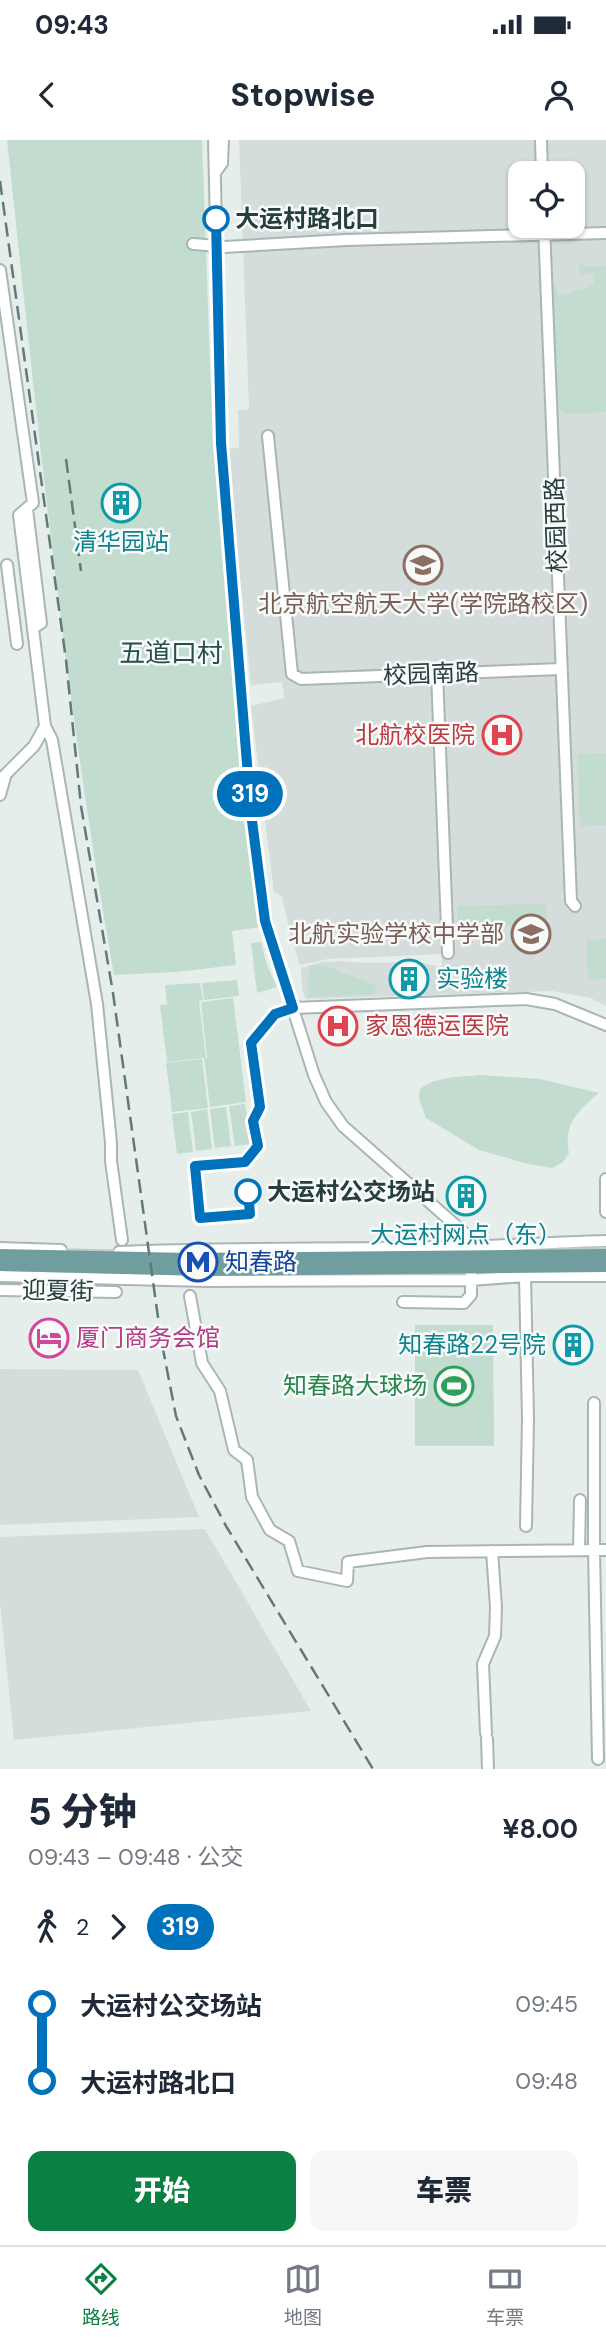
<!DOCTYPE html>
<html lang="zh">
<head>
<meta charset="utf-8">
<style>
	:root { --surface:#fff; --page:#f6f6f7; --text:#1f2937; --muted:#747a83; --line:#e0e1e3; --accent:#0b8043 }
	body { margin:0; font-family:"DM Sans","Noto Sans SC",sans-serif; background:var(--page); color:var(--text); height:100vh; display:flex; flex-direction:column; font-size:26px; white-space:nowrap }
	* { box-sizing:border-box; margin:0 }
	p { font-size:23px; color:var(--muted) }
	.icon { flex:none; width:38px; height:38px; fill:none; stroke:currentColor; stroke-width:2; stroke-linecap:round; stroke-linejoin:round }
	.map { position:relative; height:1629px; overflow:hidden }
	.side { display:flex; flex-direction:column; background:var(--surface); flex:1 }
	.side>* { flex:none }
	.badge { padding:0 14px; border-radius:23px; font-size:24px; line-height:46px }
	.buttons { position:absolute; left:508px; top:21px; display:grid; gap:14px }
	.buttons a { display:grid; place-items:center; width:77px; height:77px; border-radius:14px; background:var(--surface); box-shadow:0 2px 5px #0004; font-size:35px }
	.map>.badge { position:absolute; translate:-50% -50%; box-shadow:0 0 0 4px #fff }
	.legs { display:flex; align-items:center; gap:10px; height:77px; padding:0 28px; font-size:23px }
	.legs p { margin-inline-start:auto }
	.head { display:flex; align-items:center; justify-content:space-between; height:119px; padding:0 28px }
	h1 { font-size:38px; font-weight:800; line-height:52px }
	.action { display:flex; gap:14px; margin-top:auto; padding:14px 28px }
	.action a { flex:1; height:80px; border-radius:14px; background:var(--accent); color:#fff; font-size:28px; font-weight:800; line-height:80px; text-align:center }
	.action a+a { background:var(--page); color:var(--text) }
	ul { padding:0 28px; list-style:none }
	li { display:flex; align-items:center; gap:24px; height:77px; font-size:26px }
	li i { display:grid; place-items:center; width:10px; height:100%; margin:0 9px; background:currentColor }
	li i::after { content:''; width:18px; height:18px; margin:-9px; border:5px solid; border-radius:50%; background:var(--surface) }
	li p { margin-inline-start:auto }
	li:first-child i { background:linear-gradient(#0000 50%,currentColor 0) }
	li:last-child i { background:linear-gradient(currentColor 50%,#0000 0) }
	.status { display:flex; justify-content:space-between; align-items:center; height:49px; padding:0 35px; background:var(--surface); direction:ltr }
	.status svg { height:19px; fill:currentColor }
	header { display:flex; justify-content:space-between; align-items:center; height:91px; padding:0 28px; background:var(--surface); font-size:32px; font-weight:800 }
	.dock { display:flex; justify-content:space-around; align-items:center; height:98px; border-top:2px solid var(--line); background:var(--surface); font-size:19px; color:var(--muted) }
	.dock a { display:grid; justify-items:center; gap:4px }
	.dock .selected { color:var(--accent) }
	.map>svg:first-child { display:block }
</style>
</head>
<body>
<div class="status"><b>09:43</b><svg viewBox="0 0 49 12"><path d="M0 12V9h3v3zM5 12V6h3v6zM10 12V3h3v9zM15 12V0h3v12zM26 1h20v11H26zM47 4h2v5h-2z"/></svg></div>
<header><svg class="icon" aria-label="back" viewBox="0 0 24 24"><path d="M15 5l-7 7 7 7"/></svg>Stopwise<svg class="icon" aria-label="person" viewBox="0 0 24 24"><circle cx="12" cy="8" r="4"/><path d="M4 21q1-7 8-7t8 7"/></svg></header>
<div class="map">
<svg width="606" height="1629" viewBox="0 0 606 1629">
	<rect width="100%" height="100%" fill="#e6eeec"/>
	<!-- built -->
	<path fill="#d4dddb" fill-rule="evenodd" d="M239,0H606V866L591,858L552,851L306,859L302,849L301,828L321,822L340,821L364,823L421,822L439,827L442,826V814L328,819L300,825L290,793L282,756L274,752L251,566L284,558L282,542L251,545L227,309L239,308L238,270L249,269ZM520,33H572V86H520Z
		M0,1229L138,1230L199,1377L0,1385Z
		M205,1389L311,1571L14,1600L0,1463V1397Z"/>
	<!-- green -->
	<path fill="#c2dcd0" d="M7,0H202L213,307L261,781V787L232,791L236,825L176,832L114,835C65,559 37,279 7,0Z
		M579,123H583L584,127L606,126V272L564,274L557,267L553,145H556L557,155L569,154L574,150L588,149L589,146L594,145V134H580Z
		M606,613V685L580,686L577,614Z
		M546,764V787L516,786L458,789L457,766Z
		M606,799V839L588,840L586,800Z
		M261,802L267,825L277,847L257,853L251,803Z
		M323,825L375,845L376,852L368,855L308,857L309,826Z
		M237,840L239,856L204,860L202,843Z
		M200,843L203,860L199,861L206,918L212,917H207L201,862L233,858L246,962L210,967L204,918L167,922L160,865L167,864L165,845Z
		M202,919L208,968L172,972L166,923Z
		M480,935L540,939L599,953C578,970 563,985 569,1013L563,1022L552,1028L528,1024L479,1010L426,978L419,959L420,949C436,936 461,937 480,935Z
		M245,964L251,1004L235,1006L229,966Z
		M226,967L231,1006L215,1008L210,969Z
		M207,969L212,1009L196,1011L191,972Z
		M188,972L193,1012L177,1014L172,974Z
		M415,1185H493L494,1306H415Z"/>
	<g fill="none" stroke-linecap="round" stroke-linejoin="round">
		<defs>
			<path id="minor" d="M214,0L221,303L251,673L263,765L268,790L314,935L326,962L343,986L479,1106
				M541,0L542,33
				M215,33L222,23L223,0
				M544,86L571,761L575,766
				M193,104C204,104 214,107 224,107L346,100L606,93
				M0,130L33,363L19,375L45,586L52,600L97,864L111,1003V1021L122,1100
				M268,296L292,534L301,539L561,529
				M27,369L41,483L33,488
				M7,425L17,504
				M437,533L448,813
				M0,640L34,606L45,586
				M0,655L5,637
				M293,868L526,859L555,864L606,885
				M606,1039V1072
				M0,1108L61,1110
				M119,1112C239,1107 358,1110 478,1106C521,1105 563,1102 606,1101
				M0,1136L209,1141L471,1140L525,1136H606
				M525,1136L528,1279L526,1386
				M0,1150L116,1152
				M190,1156L202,1223L220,1251L234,1310L247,1320L252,1357L270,1390L289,1401L298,1431L347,1441L348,1422L427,1412L606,1410
				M403,1162L464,1163L471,1155V1134
				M594,1263V1410L598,1619
				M579,1410L580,1360
				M486,1593L483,1524L495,1496L496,1467L492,1411
				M487,1599L488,1629"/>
			<path id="major" d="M0,1115L190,1119L606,1115
				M0,1125L208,1130L606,1126"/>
		</defs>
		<!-- minor casing -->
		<use href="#minor" stroke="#a9b6b4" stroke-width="14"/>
		<!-- major casing -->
		<use href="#major" stroke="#c3c9c9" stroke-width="16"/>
		<!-- minor -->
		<use href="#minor" stroke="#fff" stroke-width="10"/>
		<!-- major -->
		<use href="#major" stroke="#709e9e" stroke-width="12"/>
		<!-- rail -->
		<path stroke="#627979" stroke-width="2.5" stroke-dasharray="14 7" stroke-linecap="butt" d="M0,41L66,520L81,666L113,853L161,1199L176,1276L199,1335L226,1386L373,1629
			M66,319L81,431"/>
	</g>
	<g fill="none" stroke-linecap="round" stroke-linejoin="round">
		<defs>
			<path id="line-1" d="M216,79L221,303L251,673L265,781L293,868L275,874L251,903L260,967L253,981L258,1006L245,1022L195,1026L200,1078L250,1074L248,1052"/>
		</defs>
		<!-- line-1 casing -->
		<use href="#line-1" stroke="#fff" stroke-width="16"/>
		<!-- line-1 -->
		<use href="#line-1" stroke="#0072bc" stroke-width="10"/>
	</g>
	<!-- icons -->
	<defs>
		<symbol id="building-ring" viewBox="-11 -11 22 22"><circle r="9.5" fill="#f7faf9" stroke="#0f9aa8" stroke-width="1.5"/><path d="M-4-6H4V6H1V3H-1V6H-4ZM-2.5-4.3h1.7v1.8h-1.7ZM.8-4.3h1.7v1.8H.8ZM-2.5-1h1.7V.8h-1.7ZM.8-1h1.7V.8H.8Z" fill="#0f9aa8"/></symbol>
		<symbol id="university-ring" viewBox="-11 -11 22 22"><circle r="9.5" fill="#f7faf9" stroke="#8d6e63" stroke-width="1.5"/><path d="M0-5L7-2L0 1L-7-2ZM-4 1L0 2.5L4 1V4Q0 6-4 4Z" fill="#8d6e63"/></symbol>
		<symbol id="hospital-ring" viewBox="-11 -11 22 22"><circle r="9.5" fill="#f7faf9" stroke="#e0444e" stroke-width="1.5"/><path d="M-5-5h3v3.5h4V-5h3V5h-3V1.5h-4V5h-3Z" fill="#e0444e"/></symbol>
		<symbol id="school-ring" viewBox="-11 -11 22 22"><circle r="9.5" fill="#f7faf9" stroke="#8d6e63" stroke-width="1.5"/><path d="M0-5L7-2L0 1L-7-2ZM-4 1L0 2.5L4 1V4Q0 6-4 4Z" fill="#8d6e63"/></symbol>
		<symbol id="metro-ring" viewBox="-11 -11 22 22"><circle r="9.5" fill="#f7faf9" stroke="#1a4fb4" stroke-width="1.5"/><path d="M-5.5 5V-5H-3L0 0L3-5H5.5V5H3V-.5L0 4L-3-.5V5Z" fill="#1a4fb4"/></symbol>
		<symbol id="hotel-ring" viewBox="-11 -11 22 22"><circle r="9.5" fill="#f7faf9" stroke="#d1479c" stroke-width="1.5"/><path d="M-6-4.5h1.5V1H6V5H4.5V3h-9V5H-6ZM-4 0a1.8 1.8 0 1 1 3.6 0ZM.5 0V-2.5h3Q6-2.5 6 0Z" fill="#d1479c"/></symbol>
		<symbol id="stadium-ring" viewBox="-11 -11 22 22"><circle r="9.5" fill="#f7faf9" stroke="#2e9e5b" stroke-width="1.5"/><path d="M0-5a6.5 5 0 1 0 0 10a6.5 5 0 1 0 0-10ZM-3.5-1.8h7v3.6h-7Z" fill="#2e9e5b"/></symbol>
	</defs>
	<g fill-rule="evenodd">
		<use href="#building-ring" x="99" y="341" width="44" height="44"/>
		<use href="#university-ring" x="401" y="403" width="44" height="44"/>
		<use href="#hospital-ring" x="480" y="573" width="44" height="44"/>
		<use href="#school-ring" x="509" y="772" width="44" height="44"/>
		<use href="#building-ring" x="387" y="817" width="44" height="44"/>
		<use href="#hospital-ring" x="316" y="864" width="44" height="44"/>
		<use href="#building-ring" x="444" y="1034" width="44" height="44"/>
		<use href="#metro-ring" x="176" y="1100" width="44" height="44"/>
		<use href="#hotel-ring" x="27" y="1176" width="44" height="44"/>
		<use href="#building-ring" x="551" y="1183" width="44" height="44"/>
		<use href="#stadium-ring" x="432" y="1224" width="44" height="44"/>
	</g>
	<!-- markers -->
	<g fill="#fff" stroke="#0072bc" stroke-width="3.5">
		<circle cx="216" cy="79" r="12"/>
		<circle cx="248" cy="1052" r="12"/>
	</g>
	<g text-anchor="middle" stroke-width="5" stroke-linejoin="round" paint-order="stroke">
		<!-- stop labels -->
		<g font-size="24" font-weight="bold" fill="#273e3e" stroke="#f7faf9" text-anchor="start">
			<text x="235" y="87">大运村路北口</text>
			<text x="267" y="1060">大运村公交场站</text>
		</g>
		<!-- street labels -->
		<g font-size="24" fill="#273e3e" stroke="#f7faf9">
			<text transform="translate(556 385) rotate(-92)" y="8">校园西路</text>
			<text transform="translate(431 534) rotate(-2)" y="8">校园南路</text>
			<text transform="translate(58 1151) rotate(1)" y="8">迎夏街</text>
		</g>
		<!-- culture labels -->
		<g font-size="24" fill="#0d838f" stroke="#f7faf9">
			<text x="121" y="410">清华园站</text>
			<text x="436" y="847" text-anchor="start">实验楼</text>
			<text x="466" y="1103">大运村网点（东）</text>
			<text x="546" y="1213" text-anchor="end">知春路22号院</text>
		</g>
		<!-- education labels -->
		<g font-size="24" fill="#785e54" stroke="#f7faf9">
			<text x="423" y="472">北京航空航天大学(学院路校区)</text>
			<text x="504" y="802" text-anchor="end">北航实验学校中学部</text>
		</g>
		<!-- health labels -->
		<g font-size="24" fill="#be3a42" stroke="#f7faf9" text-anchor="end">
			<text x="475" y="603">北航校医院</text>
			<text x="365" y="894" text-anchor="start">家恩德运医院</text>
		</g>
		<!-- transit labels -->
		<g font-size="24" fill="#164399" stroke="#f7faf9" text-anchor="start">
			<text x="225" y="1130">知春路</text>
		</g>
		<!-- hotel labels -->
		<g font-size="24" fill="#b23c85" stroke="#f7faf9" text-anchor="start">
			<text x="76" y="1206">厦门商务会馆</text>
		</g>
		<!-- leisure labels -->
		<g font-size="24" fill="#27864d" stroke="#f7faf9" text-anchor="end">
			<text x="427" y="1254">知春路大球场</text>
		</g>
		<!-- neighbourhood labels -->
		<g font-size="26" fill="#244e4e" stroke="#f7faf9">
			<text x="171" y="522">五道口村</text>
		</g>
	</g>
</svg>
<div class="buttons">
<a><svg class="icon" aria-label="locate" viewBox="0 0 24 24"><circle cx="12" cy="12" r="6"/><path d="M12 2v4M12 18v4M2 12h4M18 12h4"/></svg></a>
</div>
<b class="badge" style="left:250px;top:654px;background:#0072bc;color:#fff">319</b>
</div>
<section class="side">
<div class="head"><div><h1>5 分钟</h1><p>09:43 – 09:48 · 公交</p></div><b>¥8.00</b></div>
<div class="legs"><svg class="icon" aria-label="walk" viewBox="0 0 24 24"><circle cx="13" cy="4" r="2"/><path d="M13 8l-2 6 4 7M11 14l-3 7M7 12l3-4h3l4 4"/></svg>2<svg class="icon" aria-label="forward" viewBox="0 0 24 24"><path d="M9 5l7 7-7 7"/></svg><b class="badge" style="background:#0072bc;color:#fff">319</b></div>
<ul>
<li><i style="color:#0072bc"></i><b>大运村公交场站</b><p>09:45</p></li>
<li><i style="color:#0072bc"></i><b>大运村路北口</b><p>09:48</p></li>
</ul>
<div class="action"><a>开始</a><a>车票</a></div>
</section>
<nav class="dock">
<a class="selected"><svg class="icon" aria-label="directions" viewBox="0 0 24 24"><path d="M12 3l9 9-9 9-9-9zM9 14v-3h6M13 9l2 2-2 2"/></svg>路线</a>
<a><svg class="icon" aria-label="map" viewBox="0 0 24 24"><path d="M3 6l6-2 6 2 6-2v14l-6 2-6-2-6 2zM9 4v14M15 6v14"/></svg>地图</a>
<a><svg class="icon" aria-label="tickets" viewBox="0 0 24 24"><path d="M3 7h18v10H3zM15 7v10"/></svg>车票</a>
</nav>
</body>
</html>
